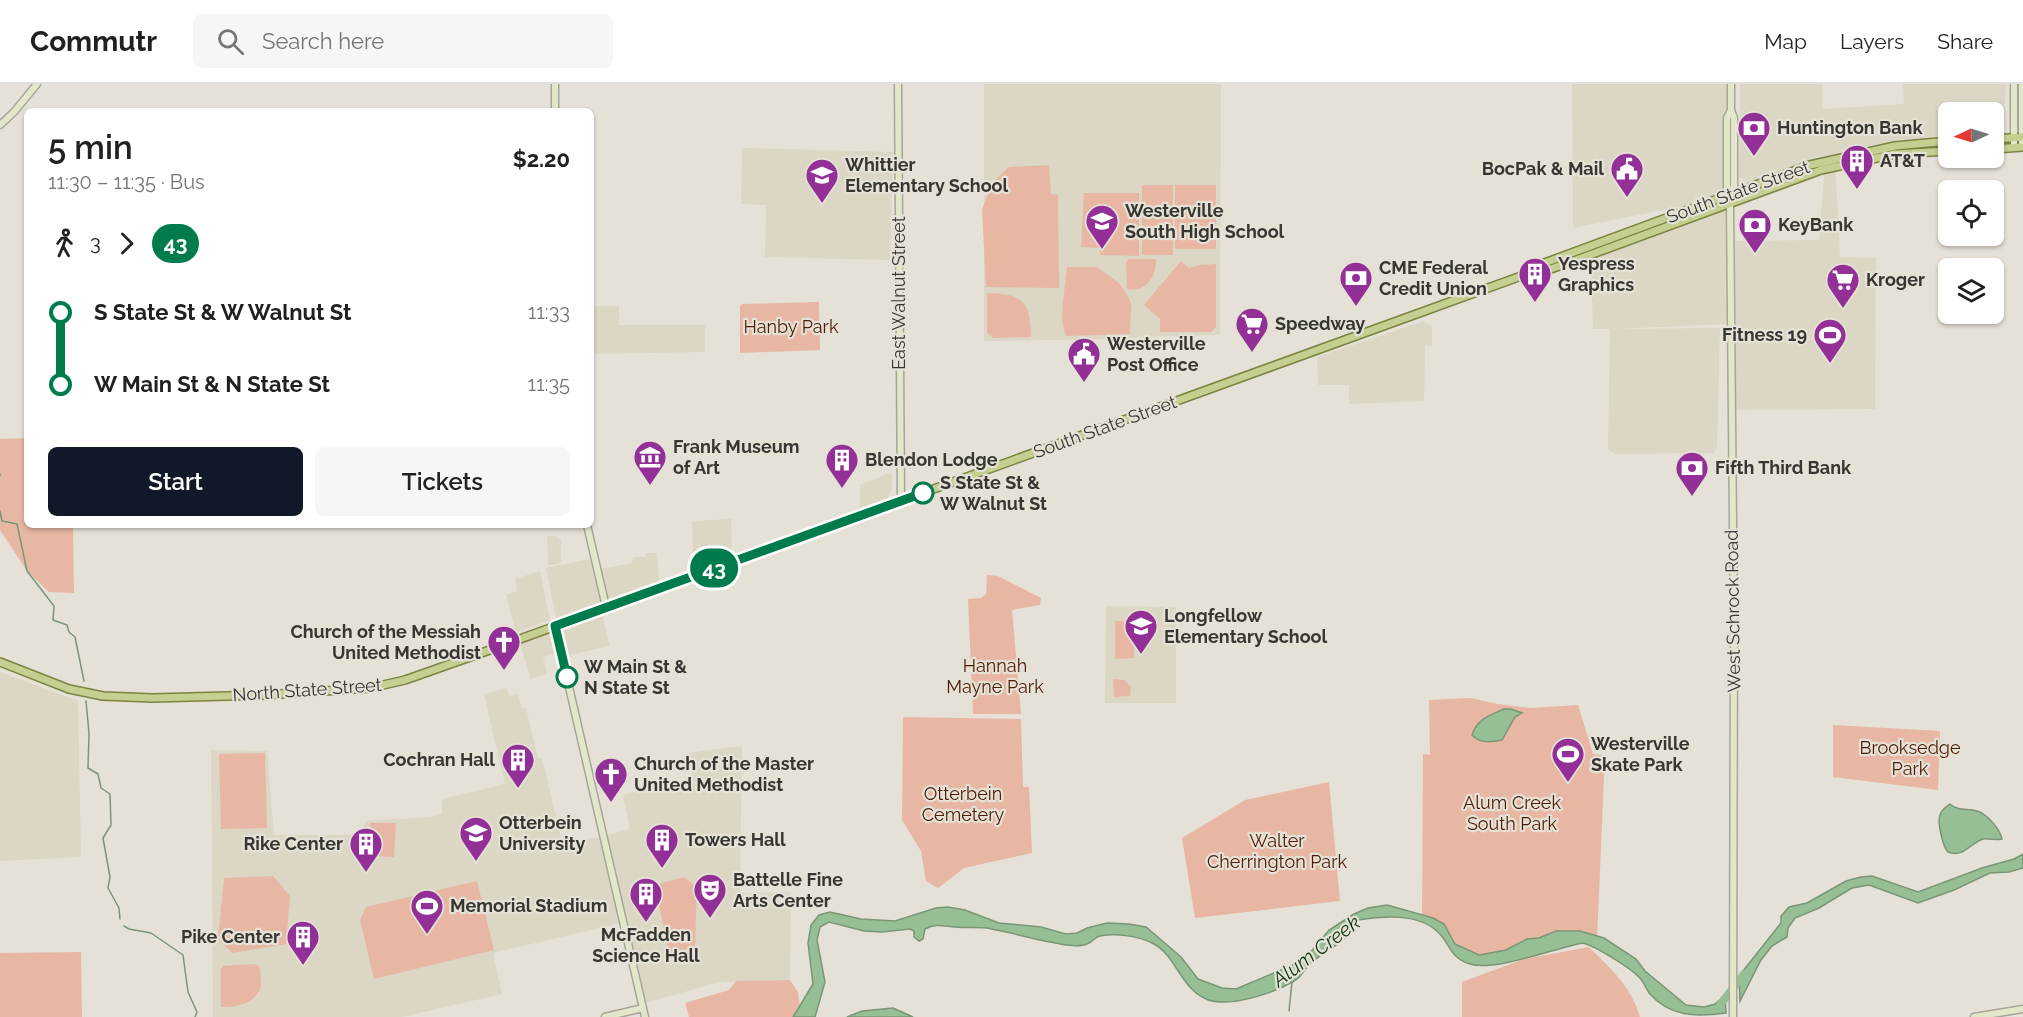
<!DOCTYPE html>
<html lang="en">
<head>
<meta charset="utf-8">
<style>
	:root { --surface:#fff; --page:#f6f6f6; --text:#202124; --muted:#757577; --line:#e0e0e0; --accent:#111827 }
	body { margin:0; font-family:Raleway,sans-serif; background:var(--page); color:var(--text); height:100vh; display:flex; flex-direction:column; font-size:22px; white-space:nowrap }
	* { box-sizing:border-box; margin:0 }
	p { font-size:20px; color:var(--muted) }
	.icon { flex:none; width:33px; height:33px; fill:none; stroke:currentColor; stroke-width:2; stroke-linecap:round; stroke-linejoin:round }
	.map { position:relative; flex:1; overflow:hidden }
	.drawer { position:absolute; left:24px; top:24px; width:570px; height:420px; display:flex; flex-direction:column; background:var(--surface); border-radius:9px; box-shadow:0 2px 4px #0004 }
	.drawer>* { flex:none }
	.badge { padding:0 12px; border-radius:20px; font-size:21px; line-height:39px }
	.needle { width:39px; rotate:266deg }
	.tools { position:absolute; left:1938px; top:18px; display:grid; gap:12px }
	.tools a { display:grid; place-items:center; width:66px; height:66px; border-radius:9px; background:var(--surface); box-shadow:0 2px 4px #0004; font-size:30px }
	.map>.badge { position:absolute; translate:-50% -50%; box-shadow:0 0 0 3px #fff }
	.legs { display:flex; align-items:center; gap:9px; height:66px; padding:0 24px; font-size:20px }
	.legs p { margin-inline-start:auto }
	.head { display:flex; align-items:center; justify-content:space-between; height:102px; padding:0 24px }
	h1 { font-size:33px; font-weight:600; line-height:45px }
	.button { display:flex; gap:12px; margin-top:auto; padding:12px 24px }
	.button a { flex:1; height:69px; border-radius:9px; background:var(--accent); color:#fff; font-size:24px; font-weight:600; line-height:69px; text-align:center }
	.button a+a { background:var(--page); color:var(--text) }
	ul { padding:0 24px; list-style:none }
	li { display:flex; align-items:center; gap:21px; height:72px; font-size:22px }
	li i { display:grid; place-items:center; width:9px; height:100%; margin:0 8px; background:currentColor }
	li i::after { content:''; width:15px; height:15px; margin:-8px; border:4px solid; border-radius:50%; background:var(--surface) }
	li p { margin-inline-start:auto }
	li:first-child i { background:linear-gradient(#0000 50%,currentColor 0) }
	li:last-child i { background:linear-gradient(currentColor 50%,#0000 0) }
	header { display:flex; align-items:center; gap:36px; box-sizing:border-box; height:84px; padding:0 30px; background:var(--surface); border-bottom:2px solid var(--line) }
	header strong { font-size:28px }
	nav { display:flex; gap:33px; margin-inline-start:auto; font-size:21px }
	.search { width:420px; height:54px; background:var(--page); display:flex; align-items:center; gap:15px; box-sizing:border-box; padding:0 21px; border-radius:9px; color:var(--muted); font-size:22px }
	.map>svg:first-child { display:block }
</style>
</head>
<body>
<header>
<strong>Commutr</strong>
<div class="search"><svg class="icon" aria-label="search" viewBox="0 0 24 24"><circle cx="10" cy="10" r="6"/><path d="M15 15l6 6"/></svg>Search here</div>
<nav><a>Map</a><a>Layers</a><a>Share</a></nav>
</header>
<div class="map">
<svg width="2023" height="933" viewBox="0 0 2023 933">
	<rect width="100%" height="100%" fill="#e5e1d6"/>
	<!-- built -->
	<path fill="#dcd6c4" d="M984,0H1221L1220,251L1137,253L1129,255L984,257Z
		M1572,0H1731L1730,157L1819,156L1825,77L1835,74L1840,173L1876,174L1875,325L1731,326L1730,240L1612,245L1720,244L1717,363L1714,369L1615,370L1608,365L1610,245H1593L1591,186L1613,154L1723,114L1573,144Z
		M1740,0H1822L1823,25L1904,20L1903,0H2006L2004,43L1994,47V28H1948V50L1854,64L1816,75L1771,93L1747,99L1739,93Z
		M742,64L893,68L890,176L765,173L766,121L741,120Z
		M591,222H619V241H705V268L591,270Z
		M1424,237L1432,242V262H1425L1424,317L1349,320V301H1318L1317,273Z
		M892,388V406L886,417L860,424V401Z
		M731,435L732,471L693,484L692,437Z
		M547,452H555L561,457V479L548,481Z
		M646,469H657L659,497L607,515L601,485L632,479L633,473H645Z
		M590,475L600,518L556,534L546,484Z
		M540,487L550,536L516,548L506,511L517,507L515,495Z
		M1106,522L1176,523V619H1105Z
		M602,531L610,562L566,572L559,548L560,546Z
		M551,549L557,569L543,573L547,590L531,595L520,560Z
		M0,588L78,617L81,773L0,777Z
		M507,604L509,612L518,610L522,625L526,624L538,674H542L563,762L630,745L623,711L646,705L654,706L693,696L688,669L742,662L740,809L791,808L790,896L720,898L645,919L625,838L493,869L502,910L402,933H213L211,666L267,667L274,751H363L365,737L431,733L442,730V715L505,700L484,610Z"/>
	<!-- green -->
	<path fill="#e7b7a4" d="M1049,81L1051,110L1058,111L1059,204L986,203L982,125L994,97L1009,83Z
		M1142,101H1173V171H1142Z
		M1175,101H1216V165H1175Z
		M1084,109H1139V172L1100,171V164L1081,163Z
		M1129,175H1156C1157,192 1146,209 1127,205L1126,178Z
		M1181,177L1189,184L1200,181L1216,180V243L1211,248H1160V235L1144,221Z
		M1067,183H1097L1119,199L1128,212L1131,220L1130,250L1067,252C1057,240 1066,200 1067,183Z
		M987,209C1023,210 1031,218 1031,253L993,254L987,248Z
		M819,218L820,266L740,269V222L742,220Z
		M27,354V441H73L74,509L49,508L27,487L0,446V355Z
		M987,491L998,492L1041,514L1040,521L1012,526L1021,630H973L968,515L981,514L986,510Z
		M1115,537H1134V574L1115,575Z
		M1113,595L1124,596L1131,602L1130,612L1114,613Z
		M1471,614L1497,620L1530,624L1578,621L1593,670L1605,671L1597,856L1478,876L1456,868L1440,845L1422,835L1423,670L1430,671L1429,616Z
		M903,633L1021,635L1023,703H1029L1032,769L964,784L938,804L926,797L921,767L902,736Z
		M1833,641L1940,647L1938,706L1833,693Z
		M265,669L267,744L221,745L219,670Z
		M1329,698L1340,817L1195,834L1182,754L1245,716Z
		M370,739H396L394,773L369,772Z
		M273,792L290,812L286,860L232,869L218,855L224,794Z
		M684,793L697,803L695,863L669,869L655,801Z
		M477,797L494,866L374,895L360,836L366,823Z
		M1589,863C1610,884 1632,903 1640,933H1462V898L1524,875Z
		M81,868L82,933H0V869Z
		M255,880L260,883C260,889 262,897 261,902C256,920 237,923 221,923V886L223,882Z
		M790,896L798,908L801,933H689L685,919L729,906L736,897Z"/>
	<!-- water -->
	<path fill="#96bf95" stroke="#7a9677" stroke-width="1.5" d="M1504,625H1511L1522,629L1515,633L1502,656C1492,658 1480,660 1472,651C1477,635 1490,631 1504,625Z
		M1950,720C1959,728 1967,724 1977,727C1987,730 2000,745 2002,755C1996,757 1990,754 1983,755C1970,759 1964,774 1948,768C1943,763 1937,738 1940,731C1941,726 1946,723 1950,720Z
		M2023,770V784L2009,788L1990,789L1954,806L1918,819L1869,801L1852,804L1819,824L1795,834L1788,844L1787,853L1772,862L1761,876L1740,917L1739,892L1781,839V832L1789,823L1807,819L1846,797L1861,793L1872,792L1918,808L1982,784L2014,775Z
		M1387,821L1433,834L1444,840L1455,860L1479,871L1506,866L1527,855L1539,854L1556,847H1580L1604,854L1636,875L1645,887L1686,921L1704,923L1715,920L1725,911L1726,929C1695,933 1670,933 1649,909C1646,904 1643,897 1639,893C1629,883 1595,862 1583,859C1555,864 1494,888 1470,880C1450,874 1451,861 1438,848C1418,829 1384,832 1358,836C1345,860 1332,862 1312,878C1306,883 1303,890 1297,895C1277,908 1229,925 1206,915C1180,903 1176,872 1154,860C1139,852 1116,849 1100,852C1095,853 1093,857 1089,859C1082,863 1074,862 1067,861C1040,857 1013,849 987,844C976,843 965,844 955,843C943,842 936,839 925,845L923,855L919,857L914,853V847L910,845L882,848L864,847L829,838L820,843L817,856L825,898L815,933H793L813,900L808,859L811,841L819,831L830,828L861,835L895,837L936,824L948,823L965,826L999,839L1041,843L1066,850L1077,849L1087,844L1107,839L1129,840L1146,843L1181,873L1198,895L1222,904L1236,905L1295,880L1309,870L1329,846L1354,830L1368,824Z
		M893,924L913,933H847L862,927Z"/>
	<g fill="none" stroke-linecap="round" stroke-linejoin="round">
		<!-- stream -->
		<path stroke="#7a9677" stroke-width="1.5" d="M0,390V392
			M0,427L2,437L17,440L27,487L54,522L53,536L67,541L69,548L75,553L84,597
			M86,617L89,649L88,684L98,690L101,704L110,710L111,741L103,754L110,793L108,804L119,824L120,835
			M124,842L129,845L151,849L183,871L188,908L197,928L195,933
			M1289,927L1292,898"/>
		<!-- river -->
		<path stroke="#96bf95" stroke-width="8" d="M1720,921L1744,890"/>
		<defs>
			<path id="secondary" d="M555,0V27
				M898,0L901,417
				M1731,0V26L1727,34V105L1730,121L1734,548L1733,933
				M2014,0V63
				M2022,0V63
				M0,41L14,28L37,0
				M1730,112L1734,102V34L1731,26
				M587,441L606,523
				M555,542L645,933
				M605,933L643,924
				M1974,933L2023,925"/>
			<path id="primary" d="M1994,55L2023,53
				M1994,65L2023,63
				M1535,187L1542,188L1568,179L1821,86L1895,70L1948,67
				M0,578L69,605L103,612L152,614L265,611L370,604L405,596L473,572L1422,228L1535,187L1539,181L1810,81L1895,62L1948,57"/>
		</defs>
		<!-- secondary casing -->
		<use href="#secondary" stroke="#a8a59a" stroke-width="9"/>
		<!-- primary casing -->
		<use href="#primary" stroke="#798540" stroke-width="10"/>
		<!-- secondary -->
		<use href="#secondary" stroke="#e1e7c8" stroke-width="6"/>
		<!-- primary -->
		<use href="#primary" stroke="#c4cf91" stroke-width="7"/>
	</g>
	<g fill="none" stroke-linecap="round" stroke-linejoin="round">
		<defs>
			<path id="line-1" d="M567,593L555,542L923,409"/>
		</defs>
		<!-- line-1 casing -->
		<use href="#line-1" stroke="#fff" stroke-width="14"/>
		<!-- line-1 -->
		<use href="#line-1" stroke="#007b4b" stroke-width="9"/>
	</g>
	<!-- icons -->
	<defs>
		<symbol id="bank-pin" viewBox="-11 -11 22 30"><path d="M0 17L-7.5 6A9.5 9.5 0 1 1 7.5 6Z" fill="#923097" stroke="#e5e1d6"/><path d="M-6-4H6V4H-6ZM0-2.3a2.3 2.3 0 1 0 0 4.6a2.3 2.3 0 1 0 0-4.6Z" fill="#fff"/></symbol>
		<symbol id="building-pin" viewBox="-11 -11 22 30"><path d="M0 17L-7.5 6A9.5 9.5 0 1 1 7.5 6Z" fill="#923097" stroke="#e5e1d6"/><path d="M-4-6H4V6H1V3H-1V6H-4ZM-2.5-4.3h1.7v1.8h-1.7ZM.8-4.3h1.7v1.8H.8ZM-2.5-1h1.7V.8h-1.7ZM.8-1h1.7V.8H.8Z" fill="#fff"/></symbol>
		<symbol id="civic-pin" viewBox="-11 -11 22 30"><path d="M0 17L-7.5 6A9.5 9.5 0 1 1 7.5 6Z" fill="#923097" stroke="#e5e1d6"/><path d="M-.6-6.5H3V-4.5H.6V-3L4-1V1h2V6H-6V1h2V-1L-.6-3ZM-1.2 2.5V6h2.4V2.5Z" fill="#fff"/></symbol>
		<symbol id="school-pin" viewBox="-11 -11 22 30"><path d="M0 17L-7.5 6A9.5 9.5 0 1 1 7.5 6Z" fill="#923097" stroke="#e5e1d6"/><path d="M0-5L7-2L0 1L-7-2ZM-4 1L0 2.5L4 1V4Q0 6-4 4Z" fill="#fff"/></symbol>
		<symbol id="supermarket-pin" viewBox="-11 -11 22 30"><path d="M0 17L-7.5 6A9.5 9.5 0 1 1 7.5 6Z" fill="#923097" stroke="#e5e1d6"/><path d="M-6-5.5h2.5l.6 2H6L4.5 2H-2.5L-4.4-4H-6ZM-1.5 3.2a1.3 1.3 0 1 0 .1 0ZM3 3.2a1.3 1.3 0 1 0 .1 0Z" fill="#fff"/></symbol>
		<symbol id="stadium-pin" viewBox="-11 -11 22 30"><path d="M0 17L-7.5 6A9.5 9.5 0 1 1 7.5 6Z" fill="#923097" stroke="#e5e1d6"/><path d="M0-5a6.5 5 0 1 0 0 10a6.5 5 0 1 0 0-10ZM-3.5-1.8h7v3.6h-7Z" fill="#fff"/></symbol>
		<symbol id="museum-pin" viewBox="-11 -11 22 30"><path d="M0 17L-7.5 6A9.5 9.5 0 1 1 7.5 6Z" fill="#923097" stroke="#e5e1d6"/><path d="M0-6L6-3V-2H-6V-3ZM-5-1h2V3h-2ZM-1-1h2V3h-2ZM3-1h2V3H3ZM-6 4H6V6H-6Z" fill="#fff"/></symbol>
		<symbol id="church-pin" viewBox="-11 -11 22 30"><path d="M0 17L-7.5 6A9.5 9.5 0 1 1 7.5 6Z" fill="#923097" stroke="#e5e1d6"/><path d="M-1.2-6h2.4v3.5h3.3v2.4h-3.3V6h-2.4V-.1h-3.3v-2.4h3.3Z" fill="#fff"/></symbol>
		<symbol id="university-pin" viewBox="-11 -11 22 30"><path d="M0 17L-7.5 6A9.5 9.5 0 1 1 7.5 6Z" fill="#923097" stroke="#e5e1d6"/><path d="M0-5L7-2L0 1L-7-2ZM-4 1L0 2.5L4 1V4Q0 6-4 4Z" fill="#fff"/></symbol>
		<symbol id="theatre-pin" viewBox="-11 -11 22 30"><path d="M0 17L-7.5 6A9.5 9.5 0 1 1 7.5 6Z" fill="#923097" stroke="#e5e1d6"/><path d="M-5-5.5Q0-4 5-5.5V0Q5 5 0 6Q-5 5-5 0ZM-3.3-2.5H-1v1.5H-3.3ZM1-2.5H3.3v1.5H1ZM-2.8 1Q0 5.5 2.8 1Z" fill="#fff"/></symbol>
	</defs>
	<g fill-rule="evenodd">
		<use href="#bank-pin" x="1735" y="25" width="38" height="52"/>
		<use href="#building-pin" x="1838" y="58" width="38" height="52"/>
		<use href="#civic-pin" x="1608" y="66" width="38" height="52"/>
		<use href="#school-pin" x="803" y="72" width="38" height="52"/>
		<use href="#school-pin" x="1083" y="118" width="38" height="52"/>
		<use href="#bank-pin" x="1736" y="122" width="38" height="52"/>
		<use href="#building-pin" x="1516" y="171" width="38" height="52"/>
		<use href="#bank-pin" x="1337" y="175" width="38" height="52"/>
		<use href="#supermarket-pin" x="1824" y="177" width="38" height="52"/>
		<use href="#supermarket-pin" x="1233" y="221" width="38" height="52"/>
		<use href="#stadium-pin" x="1811" y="232" width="38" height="52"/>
		<use href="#civic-pin" x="1065" y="251" width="38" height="52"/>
		<use href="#museum-pin" x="631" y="354" width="38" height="52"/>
		<use href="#building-pin" x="823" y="357" width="38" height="52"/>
		<use href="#bank-pin" x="1673" y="365" width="38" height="52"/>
		<use href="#school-pin" x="1122" y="523" width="38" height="52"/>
		<use href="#church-pin" x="485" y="539" width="38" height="52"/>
		<use href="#stadium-pin" x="1549" y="651" width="38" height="52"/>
		<use href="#building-pin" x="499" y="657" width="38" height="52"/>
		<use href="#church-pin" x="592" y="671" width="38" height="52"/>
		<use href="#university-pin" x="457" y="730" width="38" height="52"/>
		<use href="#building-pin" x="643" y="737" width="38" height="52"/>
		<use href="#building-pin" x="347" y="741" width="38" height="52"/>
		<use href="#theatre-pin" x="691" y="787" width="38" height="52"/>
		<use href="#building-pin" x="627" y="791" width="38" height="52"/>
		<use href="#stadium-pin" x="408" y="803" width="38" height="52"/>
		<use href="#building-pin" x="284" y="834" width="38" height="52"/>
	</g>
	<!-- markers -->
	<g fill="#fff" stroke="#007b4b" stroke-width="3">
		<circle cx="923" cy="409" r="10"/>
		<circle cx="567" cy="593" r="10"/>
	</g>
	<g text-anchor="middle" stroke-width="4.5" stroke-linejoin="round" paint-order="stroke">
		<!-- poi labels -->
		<g font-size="18" font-weight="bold" fill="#383632" stroke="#e5e1d6" text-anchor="start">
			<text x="1777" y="50">Huntington Bank</text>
			<text x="1880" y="83">AT&amp;T</text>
			<text x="845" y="87">Whittier<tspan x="845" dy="21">Elementary School</tspan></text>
			<text x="1604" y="91" text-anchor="end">BocPak &amp; Mail</text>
			<text x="1125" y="133">Westerville<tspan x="1125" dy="21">South High School</tspan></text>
			<text x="1778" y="147">KeyBank</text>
			<text x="1558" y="186">Yespress<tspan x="1558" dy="21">Graphics</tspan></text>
			<text x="1379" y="190">CME Federal<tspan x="1379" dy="21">Credit Union</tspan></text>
			<text x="1866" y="202">Kroger</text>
			<text x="1275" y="246">Speedway</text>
			<text x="1807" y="257" text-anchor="end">Fitness 19</text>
			<text x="1107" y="266">Westerville<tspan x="1107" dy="21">Post Office</tspan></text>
			<text x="673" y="369">Frank Museum<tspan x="673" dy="21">of Art</tspan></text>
			<text x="865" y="382">Blendon Lodge</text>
			<text x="1715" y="390">Fifth Third Bank</text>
			<text x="1164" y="538">Longfellow<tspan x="1164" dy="21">Elementary School</tspan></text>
			<text x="481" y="554" text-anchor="end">Church of the Messiah<tspan x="481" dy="21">United Methodist</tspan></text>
			<text x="1591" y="666">Westerville<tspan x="1591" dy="21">Skate Park</tspan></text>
			<text x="495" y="682" text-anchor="end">Cochran Hall</text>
			<text x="634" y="686">Church of the Master<tspan x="634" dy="21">United Methodist</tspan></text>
			<text x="499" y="745">Otterbein<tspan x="499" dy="21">University</tspan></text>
			<text x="685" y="762">Towers Hall</text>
			<text x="343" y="766" text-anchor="end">Rike Center</text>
			<text x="733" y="802">Battelle Fine<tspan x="733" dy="21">Arts Center</tspan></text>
			<text x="450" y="828">Memorial Stadium</text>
			<text x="646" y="857" text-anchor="middle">McFadden<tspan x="646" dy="21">Science Hall</tspan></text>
			<text x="280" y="859" text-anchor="end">Pike Center</text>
		</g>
		<!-- street labels -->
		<g font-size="18" fill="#383632" stroke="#e5e1d6">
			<text transform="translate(1738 108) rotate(-20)" y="6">South State Street</text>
			<text transform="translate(899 209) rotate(-90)" y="6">East Walnut Street</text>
			<text transform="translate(1105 343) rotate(-20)" y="6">South State Street</text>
			<text transform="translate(1733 527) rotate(-91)" y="6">West Schrock Road</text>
			<text transform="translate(307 606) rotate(-4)" y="6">North State Street</text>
		</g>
		<!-- park labels -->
		<g font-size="18" fill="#4e1b04" stroke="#e5e1d6">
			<text x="791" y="249">Hanby Park</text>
			<text x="995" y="588">Hannah<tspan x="995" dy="21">Mayne Park</tspan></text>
			<text x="1910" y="670">Brooksedge<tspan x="1910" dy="21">Park</tspan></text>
			<text x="963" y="716">Otterbein<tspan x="963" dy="21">Cemetery</tspan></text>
			<text x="1512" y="725">Alum Creek<tspan x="1512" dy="21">South Park</tspan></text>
			<text x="1277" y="763">Walter<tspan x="1277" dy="21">Cherrington Park</tspan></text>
		</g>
		<!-- stop labels -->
		<g font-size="18" font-weight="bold" fill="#383632" stroke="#e5e1d6" text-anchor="start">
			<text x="940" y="405">S State St &amp;<tspan x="940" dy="21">W Walnut St</tspan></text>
			<text x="584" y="589">W Main St &amp;<tspan x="584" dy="21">N State St</tspan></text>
		</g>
		<!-- water labels -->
		<g font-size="20" font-style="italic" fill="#0c390f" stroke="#e5e1d6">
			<text transform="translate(1316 867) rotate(-37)" y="7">Alum Creek</text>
		</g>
	</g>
</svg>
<div class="tools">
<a><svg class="needle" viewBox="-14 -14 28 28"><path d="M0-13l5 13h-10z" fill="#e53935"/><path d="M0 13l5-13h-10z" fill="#757577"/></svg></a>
<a><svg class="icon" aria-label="locate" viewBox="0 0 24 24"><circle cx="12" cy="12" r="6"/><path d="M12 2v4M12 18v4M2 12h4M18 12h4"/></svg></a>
<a><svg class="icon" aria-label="layers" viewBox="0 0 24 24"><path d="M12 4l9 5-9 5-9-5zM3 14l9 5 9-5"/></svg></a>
</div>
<b class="badge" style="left:714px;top:484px;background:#007b4b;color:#fff">43</b>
<section class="drawer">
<div class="head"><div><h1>5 min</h1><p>11:30 – 11:35 · Bus</p></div><b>$2.20</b></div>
<div class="legs"><svg class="icon" aria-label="walk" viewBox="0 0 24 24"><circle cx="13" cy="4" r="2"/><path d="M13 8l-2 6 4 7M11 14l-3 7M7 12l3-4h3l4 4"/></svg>3<svg class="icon" aria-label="forward" viewBox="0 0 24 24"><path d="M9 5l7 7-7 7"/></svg><b class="badge" style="background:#007b4b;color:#fff">43</b></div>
<ul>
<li><i style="color:#007b4b"></i><b>S State St &amp; W Walnut St</b><p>11:33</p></li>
<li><i style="color:#007b4b"></i><b>W Main St &amp; N State St</b><p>11:35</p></li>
</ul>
<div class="button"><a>Start</a><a>Tickets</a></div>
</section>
</div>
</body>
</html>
